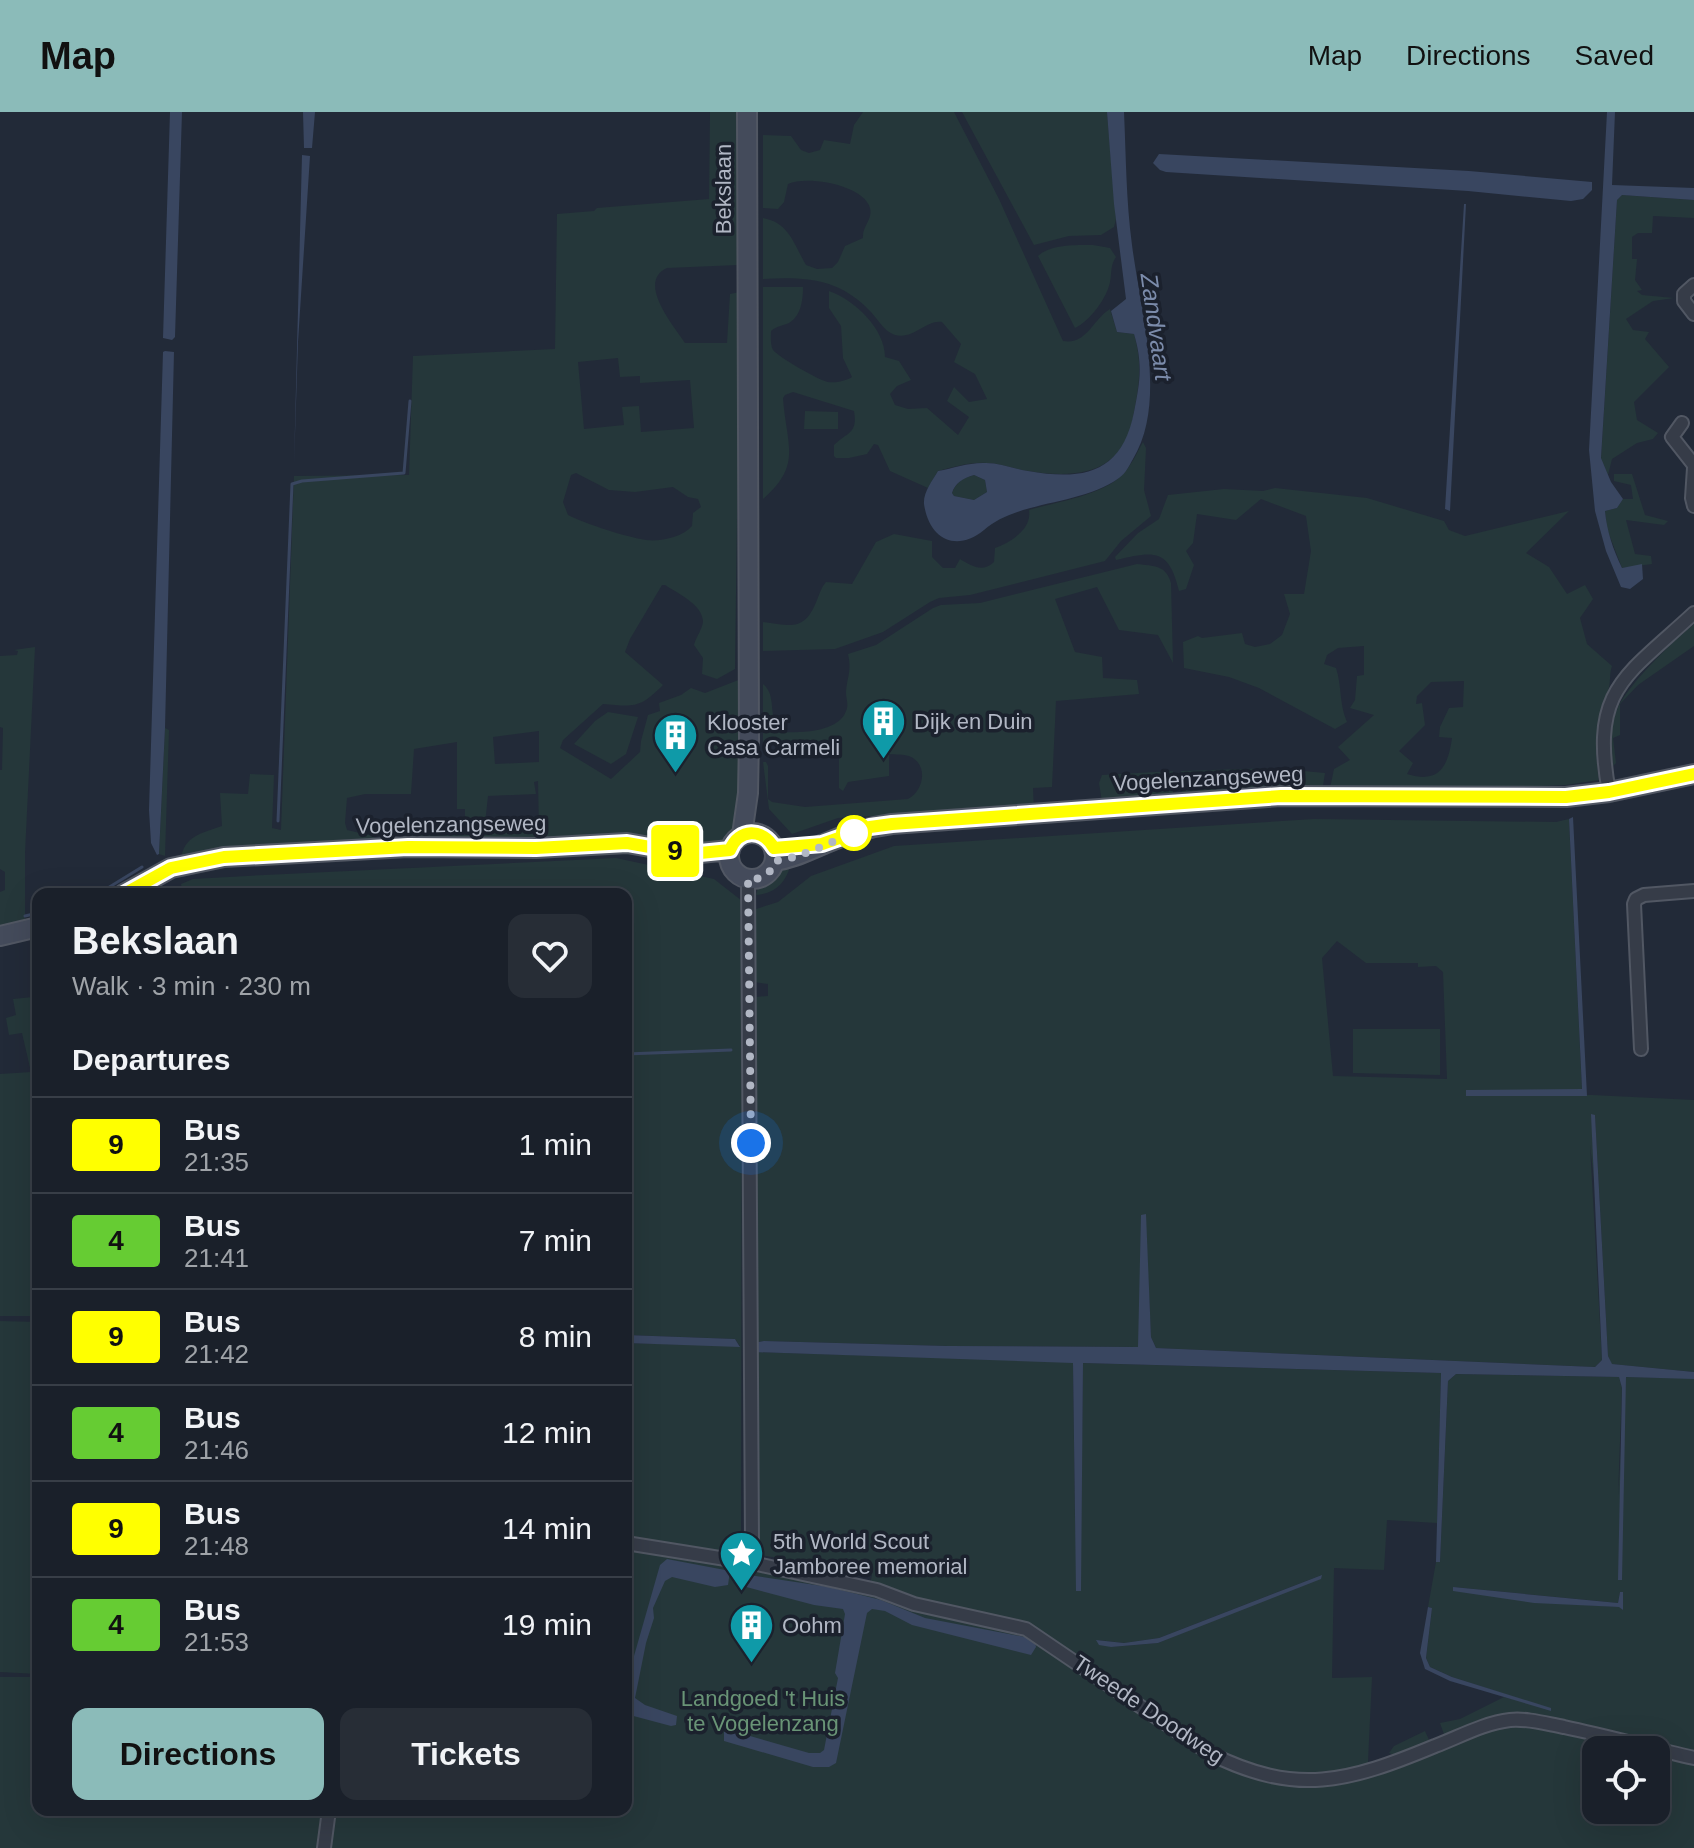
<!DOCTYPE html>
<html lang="en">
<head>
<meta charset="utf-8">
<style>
	:root { --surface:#1a202a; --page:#272d36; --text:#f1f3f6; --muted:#9fa3a8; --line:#383e47; --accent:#8bbbb9 }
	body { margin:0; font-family:Helvetica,sans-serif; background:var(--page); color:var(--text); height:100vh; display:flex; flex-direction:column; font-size:30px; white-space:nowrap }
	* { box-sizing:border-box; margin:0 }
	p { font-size:26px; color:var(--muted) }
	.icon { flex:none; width:44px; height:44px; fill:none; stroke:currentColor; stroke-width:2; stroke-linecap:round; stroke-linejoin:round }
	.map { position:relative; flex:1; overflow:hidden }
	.panel { position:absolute; left:32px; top:776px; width:600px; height:928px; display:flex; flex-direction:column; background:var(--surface); border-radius:16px; box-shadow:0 8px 32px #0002,0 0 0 2px var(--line) }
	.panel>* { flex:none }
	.badge { padding:0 16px; border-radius:6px; font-size:28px; line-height:52px }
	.tools { position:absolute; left:1582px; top:1624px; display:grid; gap:16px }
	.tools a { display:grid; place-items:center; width:88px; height:88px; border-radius:16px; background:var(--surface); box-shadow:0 8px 32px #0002,0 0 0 2px var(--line); font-size:40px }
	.you { position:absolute; width:40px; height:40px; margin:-20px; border:6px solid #fff; border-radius:50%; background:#1a73e8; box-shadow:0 0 0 12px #1a73e833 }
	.map>.badge { position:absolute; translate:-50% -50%; box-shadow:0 0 0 4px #fff }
	h2 { padding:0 40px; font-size:30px; line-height:72px }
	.round { display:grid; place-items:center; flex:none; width:84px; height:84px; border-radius:16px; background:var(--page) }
	.headline { display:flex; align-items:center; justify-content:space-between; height:136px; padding:0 40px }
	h1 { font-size:38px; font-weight:600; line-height:60px }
	.button { display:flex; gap:16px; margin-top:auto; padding:16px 40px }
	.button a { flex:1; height:92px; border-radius:16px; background:var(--accent); color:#111; font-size:32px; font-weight:600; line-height:92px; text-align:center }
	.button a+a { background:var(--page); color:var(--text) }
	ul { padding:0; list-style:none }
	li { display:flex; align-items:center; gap:24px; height:96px; padding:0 40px; border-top:2px solid var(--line) }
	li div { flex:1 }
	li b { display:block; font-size:30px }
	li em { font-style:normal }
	li .badge { min-width:88px; font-weight:700; text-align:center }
	header { display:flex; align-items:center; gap:48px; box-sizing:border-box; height:112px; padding:0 40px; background:var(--accent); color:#111 }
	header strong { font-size:38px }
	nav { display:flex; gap:44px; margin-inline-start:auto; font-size:28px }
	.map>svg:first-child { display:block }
</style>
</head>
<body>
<header>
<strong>Map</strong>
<nav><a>Map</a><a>Directions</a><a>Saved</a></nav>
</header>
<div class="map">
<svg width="1694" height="1736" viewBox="0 0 1694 1736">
	<rect width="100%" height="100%" fill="#222a38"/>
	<!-- green -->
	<path fill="#25373a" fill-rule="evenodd" d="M710,0H737L738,153L667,156C636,170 674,214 685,231H727L730,182L740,180L735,557L717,567L702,562L703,546L694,533C696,525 703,516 703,509C702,492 677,481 665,473H662L630,527L625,540L663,573C640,596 635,595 603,592L563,628L560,636L611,667L640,640L641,629L648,603L660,599L659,591L681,583L691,576L705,581L741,567L742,673L735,718L722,732L702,736L657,724L410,728L411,716L539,718L538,669L534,670L536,682L488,684L485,712L465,711V697H457V630L414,637L411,682H365L347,686L345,711L347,718L373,724L379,731L181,748C183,724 202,721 222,714L220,681L248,682L250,662L274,663L272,716L281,718L294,364L409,363L413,244L555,237L557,102L594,99L597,96L709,87ZM618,246L620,265L640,264V271L690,268L694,316L641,320L639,294L622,295L624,313L584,317L578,250ZM576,361L609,378L635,380L673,375L688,385L698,387L701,395L693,401L692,414C683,425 660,430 646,428C626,425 586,412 568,403L563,390L571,363ZM539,619V650L495,652L493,625Z
		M863,0H954L999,87L1063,229C1087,233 1093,207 1110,197L1117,220L1134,222C1143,254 1139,273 1133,306C1122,362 1077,367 1028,359C1014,357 1000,351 986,351C970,350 954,355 938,359L928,376L890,359L878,333L874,332L867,342L849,346H836L834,344V333C847,320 858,322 854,299L793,280L785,283L783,286C786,332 803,353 763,387V175H803C803,188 801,204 789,211C782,214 777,214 771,219C771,225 770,232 773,238C777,244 820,269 828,270C836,271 846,269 852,265L843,246L841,214L829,196V179C855,188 885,217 885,245L899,249L911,268L897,274L890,282L895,293L908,297L927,296L958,323L969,305L947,289L954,275L969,290L987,287L975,262L954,250L961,232L942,210C925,208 914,228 895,223C883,219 877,205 868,197C837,166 805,165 763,167V106C790,111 794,133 806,153L817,157L832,156L838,150L845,134L863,126C862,114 873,108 870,96C864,73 807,63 788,72L784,90L778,97L763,96V23L791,24L801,38L809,41L820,38L824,28L850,32L854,13Z
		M962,0H1107L1116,107L1114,115L1101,123L1069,124L1034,133Z
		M1622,83L1694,88V106L1653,104L1652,121H1638L1632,125V147H1637L1635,168L1642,178L1637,179L1642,183L1674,186L1653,189L1626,207L1633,218L1649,220L1645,227L1669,255L1634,290L1637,308L1658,321L1653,327L1637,331L1612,347L1608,363L1601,347L1617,88Z
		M1093,133L1110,136L1116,145C1110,154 1112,160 1110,170C1107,186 1090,209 1075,216L1038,144C1051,132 1075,133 1093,133Z
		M805,299L838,300V317H804Z
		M1143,330L1146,336L1144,378L1151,404L1121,429L1105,449L970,483L939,486L930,490L883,520L835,537L763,539V510C792,514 805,519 817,488C820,481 821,476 826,470L852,472L876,430L894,422L932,429V445L943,456H955L960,447C972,454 982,461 994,450L995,436C1011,430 1032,417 1029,398C1056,390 1104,383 1123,362C1132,353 1137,340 1143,330Z
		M1614,362H1632L1645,403L1668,409L1664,413L1626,408L1635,442L1651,444L1652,452L1622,456L1607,417L1605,399L1617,396L1623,387H1633L1631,373L1614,369Z
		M974,363L985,368L987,380L974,388L954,384L952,381C956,370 963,366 974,363Z
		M1275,376L1367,386L1444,409L1449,418L1465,424L1569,399L1526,441L1549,455L1567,482L1585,473L1593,487L1580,506L1587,532L1612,554C1609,563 1611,571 1608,579C1595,613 1594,633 1599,668L1566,673L1505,675L1338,678L1330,676L1334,657L1350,648L1338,635L1374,603L1350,596L1355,588L1357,564L1364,563V534L1338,536L1327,543L1324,552L1336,556C1342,574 1339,592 1347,610L1335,617L1259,576L1229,565L1184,556L1183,530L1198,524L1202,526L1242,521L1245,532L1255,535L1270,532L1282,523L1290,502L1284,482H1304L1311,439L1306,404L1261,387L1236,408L1197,402L1193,431L1186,439L1194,453L1186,477L1179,479C1169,436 1154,439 1116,448L1115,445L1138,421L1159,407L1168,383L1224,377L1263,379ZM1464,569L1463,595L1449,596L1440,615L1439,625L1452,626C1448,655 1439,672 1407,662L1413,651L1399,639L1425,613L1422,591L1416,592L1417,584L1431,570Z
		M1137,452C1154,454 1166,453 1171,471L1173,551L1158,523L1119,518L1097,475L1055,487L1075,540L1102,545L1103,566L1137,568L1139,582L1056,589L1052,675L1033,676L1034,698L1011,696L838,706L792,722L769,697L763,650H766L768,654V687L772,690L805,695L908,687C924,679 929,652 909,644C903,642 895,643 889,642V664L848,670L843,679L839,676V629L763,632V572C778,584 766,606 782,620C801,621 839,620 846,599C849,593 846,587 846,580C847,565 852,559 848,542L876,533L933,496L941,493L980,491Z
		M1694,512V534L1638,573L1620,592V623L1613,626L1616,651L1612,655C1611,636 1609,618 1616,600C1624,576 1673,529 1694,512Z
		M35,535L25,741V811L0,817V780L5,778V760L0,757V658H2L3,616L0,615V544L17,543L18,539L14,538Z
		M608,600L638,605L626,642L611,652L574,632L595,609Z
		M165,616L169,618L165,744L159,742Z
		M1271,656L1325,661L1321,687L1182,694L1181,659Z
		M1173,659V695L1102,690L1099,671L1102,663Z
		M1314,707L1556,710L1569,707L1582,978H1467V984L1592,983L1694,988V1260L1611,1252L1608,1244L1595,1004L1592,1003L1594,1068L1590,1033L1602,1248L1595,1255L1156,1236L1151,1225L1145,1102L1139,1235L947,1234L764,1229L753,1231L754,885L768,884V872L754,870L753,798L778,790L811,764L894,734ZM1337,829L1366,851H1418V855L1436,854L1443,860L1447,967L1333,964L1322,846Z
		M616,746L714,767L746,792L742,798L741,1435L740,1443L735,1444V1455L844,1474L1025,1521L1187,1630L1297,1672L1447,1632L1513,1611L1648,1638H1596V1698H1656V1640L1694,1648V1736H0V1565H38V1698H626V1231L740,1234L735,1227L626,1223V782H183L181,772L193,767L265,763Z
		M780,754H790C786,771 774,782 756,783L758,776Z
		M32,875L38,876V1204H0V962L31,960L22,921L9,923L6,906L16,903L13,887L33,885Z
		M1353,917H1440V963L1353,961Z
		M0,1209L38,1210V1562L0,1560Z
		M753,1240L1073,1250L1075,1406L1080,1479L1083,1251L1441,1261L1437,1411L1387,1408L1384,1458L1334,1456L1332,1566L1372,1565L1368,1649L1371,1655L1309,1667L1231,1649L1046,1524L870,1473L872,1463L861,1460L760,1443L757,1439ZM1322,1463L1158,1531L1111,1535L1097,1528L1124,1531L1159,1526Z
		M1456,1262L1619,1265L1622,1276L1618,1383L1626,1265L1694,1266V1643L1522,1605L1446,1628L1440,1611L1460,1607L1504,1585L1551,1597L1452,1565L1430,1555L1426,1546L1432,1496L1428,1495L1436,1450L1440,1449L1448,1269ZM1453,1475L1618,1491L1620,1480H1623V1498L1620,1495L1535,1490Z
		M1425,1619L1430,1630L1402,1646L1389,1641L1394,1634Z"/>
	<!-- water -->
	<path fill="#394660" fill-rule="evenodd" d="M170,0H182L175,225L172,228L163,226Z
		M303,0H315L312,36H304Z
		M1107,0H1124C1126,44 1126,89 1132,133C1140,196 1168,290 1133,347C1129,354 1126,361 1119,366C1080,394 1018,388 984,418C956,441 929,427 924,392C923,381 932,369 938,359C954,356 970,350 986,351C1000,351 1014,357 1028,359C1084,369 1122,361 1134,300C1140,270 1143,252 1134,222L1117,220L1111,199L1126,187L1114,92ZM974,363L985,368L987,380L974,388L954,384L952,381C955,371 963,366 974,363Z
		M1607,0H1615L1612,73L1694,76V88L1622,83L1617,88L1601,346L1611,370L1623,387L1617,396L1605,399C1607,420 1613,437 1622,456L1642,452L1643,467L1630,477L1621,475L1606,439L1595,399L1589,338Z
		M1159,42L1469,59L1592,70V78L1583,87L1571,89L1468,79L1166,60L1160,58L1153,51Z
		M302,43L310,44L298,230L294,353Z
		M1464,92H1466L1450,399L1445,397Z
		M165,239L174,240L165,616L159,742L157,743L151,731L149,698L163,240Z
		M1573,705L1587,984H1466V978L1582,977L1569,707Z
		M1591,1002L1595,1003L1608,1244L1612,1252L1694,1260V1267L1626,1265L1622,1468H1618L1622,1276L1619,1265L1456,1262L1448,1269L1440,1450H1436L1441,1261L1083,1251L1081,1479H1076L1073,1251L753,1240V1231L764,1229L947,1234L1138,1235L1141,1103L1146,1102L1151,1225L1156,1236L1595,1255L1602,1248Z
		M626,1223L735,1227L740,1235L626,1231Z
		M667,1447L725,1458L730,1459L728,1473L715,1475L672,1465L665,1469L653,1496L654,1506L646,1531L635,1586L645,1593L677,1604L676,1613L671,1614L626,1602V1572L660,1453Z
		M749,1463L829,1475L881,1488L925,1506L1030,1526L1035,1529L1036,1535L1031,1543L912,1513L885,1499L872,1497L867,1501L836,1651L829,1655H813L724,1629V1620L729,1618L809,1641H820L824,1638L838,1566L835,1561L845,1502L843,1497L814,1493L739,1473L742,1466Z
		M1322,1463L1321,1467L1158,1531L1111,1535L1099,1533L1096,1528L1124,1531L1159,1526Z
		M1453,1475L1618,1491L1620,1480H1623V1498L1619,1495L1534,1491L1453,1479Z
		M1428,1495L1432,1496L1426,1546L1430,1555L1452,1565L1551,1596V1599L1450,1569L1425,1557L1420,1541Z"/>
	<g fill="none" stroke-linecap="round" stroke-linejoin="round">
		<!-- stream -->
		<path stroke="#394660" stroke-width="3" d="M278,709L292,372L302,369L404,361L410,289
			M98,782L142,755
			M25,804L38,801
			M626,942L731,938"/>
		<defs>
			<path id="street" d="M1694,173L1684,182V189L1694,202
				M1682,311L1672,325L1694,353
				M1694,356L1692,386L1694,394
				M1609,680C1590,577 1625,565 1694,501
				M1641,937L1634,792L1636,787L1644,783L1694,779
				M626,1431L757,1452L877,1478L914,1492L1026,1517L1209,1641C1297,1685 1348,1670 1435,1634C1459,1625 1484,1611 1510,1608C1527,1606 1547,1612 1564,1615C1607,1624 1650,1636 1694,1646
				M747,1451L752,1431L748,767
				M324,1736L329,1698"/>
			<path id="secondary" d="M729 744a23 23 0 1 1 46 0a23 23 0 1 1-46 0Z
				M742,723L748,681L749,627L747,0
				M775,749C794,746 807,739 824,732C846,722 869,715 892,712L1281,684L1566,685L1609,680L1694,662
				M124,782L171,756L224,745L408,735L536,736L627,731L690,742L730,738
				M0,824L38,815"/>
		</defs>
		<!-- street casing -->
		<use href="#street" stroke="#515763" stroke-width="16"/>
		<!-- secondary casing -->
		<use href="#secondary" stroke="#515763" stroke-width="22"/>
		<!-- street -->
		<use href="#street" stroke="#363c48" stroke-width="12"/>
		<!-- secondary -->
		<use href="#secondary" stroke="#444b5b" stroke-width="18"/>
	</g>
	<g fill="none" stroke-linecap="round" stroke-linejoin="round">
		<defs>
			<path id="line" d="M124,782L171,756L224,745L408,735L536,736L627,731L690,742L730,738C739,716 763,716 774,736L822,732L870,715L892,712L1281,684L1566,685L1609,680L1694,662"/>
		</defs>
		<!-- line casing -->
		<use href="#line" stroke="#fff" stroke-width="18"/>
		<!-- line -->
		<use href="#line" stroke="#ff0" stroke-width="12"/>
		<!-- walk -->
		<path stroke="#b1b7c4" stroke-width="8" stroke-dasharray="0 14.4" d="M751,1031L748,767C762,768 771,762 775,749C803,745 828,731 854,721"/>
	</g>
	<!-- icons -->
	<defs>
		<symbol id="building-pin" viewBox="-11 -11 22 30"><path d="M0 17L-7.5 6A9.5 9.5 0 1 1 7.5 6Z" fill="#0f9aa8" stroke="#1b212d"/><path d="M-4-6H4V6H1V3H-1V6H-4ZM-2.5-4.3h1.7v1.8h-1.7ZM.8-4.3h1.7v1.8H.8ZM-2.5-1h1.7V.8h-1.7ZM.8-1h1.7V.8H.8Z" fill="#fff"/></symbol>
		<symbol id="sight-pin" viewBox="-11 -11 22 30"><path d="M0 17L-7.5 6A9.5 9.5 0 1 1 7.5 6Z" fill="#0f9aa8" stroke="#1b212d"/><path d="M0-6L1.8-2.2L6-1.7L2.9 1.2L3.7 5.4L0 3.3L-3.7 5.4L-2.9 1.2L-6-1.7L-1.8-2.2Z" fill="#fff"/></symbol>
	</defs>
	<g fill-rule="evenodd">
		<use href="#building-pin" x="858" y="584" width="51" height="69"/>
		<use href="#building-pin" x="650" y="598" width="51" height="69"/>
		<use href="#sight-pin" x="716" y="1416" width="51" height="69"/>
		<use href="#building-pin" x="726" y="1488" width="51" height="69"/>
	</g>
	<!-- markers -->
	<circle fill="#fff" stroke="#ff0" stroke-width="4" cx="854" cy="721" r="16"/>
	<g text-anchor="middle" stroke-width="7" stroke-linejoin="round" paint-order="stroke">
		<!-- street labels -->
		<g font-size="22" fill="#b1b7c4" stroke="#1b212d">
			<text transform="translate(723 77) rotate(-90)" y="8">Bekslaan</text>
			<text transform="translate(1208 666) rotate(-3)" y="8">Vogelenzangseweg</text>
			<text transform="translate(451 712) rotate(-1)" y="8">Vogelenzangseweg</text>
			<text transform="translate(1149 1597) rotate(34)" y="8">Tweede Doodweg</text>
		</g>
		<!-- poi labels -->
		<g font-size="22" fill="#b1b7c4" stroke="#1b212d" text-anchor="start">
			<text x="914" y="617">Dijk en Duin</text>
			<text x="707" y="618">Klooster<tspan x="707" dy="25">Casa Carmeli</tspan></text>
			<text x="773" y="1437">5th World Scout<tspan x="773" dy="25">Jamboree memorial</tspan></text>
			<text x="782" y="1521">Oohm</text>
		</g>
		<!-- park labels -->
		<g font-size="22" fill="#699476" stroke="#1b212d">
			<text x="763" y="1594">Landgoed 't Huis<tspan x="763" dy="25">te Vogelenzang</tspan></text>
		</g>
		<!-- water labels -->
		<g font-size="24" font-style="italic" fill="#7b8baa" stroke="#1b212d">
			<text transform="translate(1156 215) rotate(82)" y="8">Zandvaart</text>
		</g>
	</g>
</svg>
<div class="tools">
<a><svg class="icon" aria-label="locate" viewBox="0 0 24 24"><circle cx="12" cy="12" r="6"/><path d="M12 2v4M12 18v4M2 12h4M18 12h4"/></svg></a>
</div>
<div class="you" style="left:751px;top:1031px"></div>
<b class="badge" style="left:675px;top:739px;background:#ff0;color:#111">9</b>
<section class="panel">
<div class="headline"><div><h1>Bekslaan</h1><p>Walk · 3 min · 230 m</p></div><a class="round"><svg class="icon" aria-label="heart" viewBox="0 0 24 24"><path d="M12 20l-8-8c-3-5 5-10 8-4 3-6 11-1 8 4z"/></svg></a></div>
<h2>Departures</h2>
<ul>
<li><span class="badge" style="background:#ff0;color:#111">9</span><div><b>Bus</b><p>21:35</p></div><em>1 min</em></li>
<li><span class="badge" style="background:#6c3;color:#111">4</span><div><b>Bus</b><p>21:41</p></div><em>7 min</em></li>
<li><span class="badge" style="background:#ff0;color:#111">9</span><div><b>Bus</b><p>21:42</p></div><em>8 min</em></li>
<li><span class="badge" style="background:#6c3;color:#111">4</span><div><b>Bus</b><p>21:46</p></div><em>12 min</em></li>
<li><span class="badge" style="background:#ff0;color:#111">9</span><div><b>Bus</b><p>21:48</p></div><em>14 min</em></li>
<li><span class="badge" style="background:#6c3;color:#111">4</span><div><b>Bus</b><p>21:53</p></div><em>19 min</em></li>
</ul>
<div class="button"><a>Directions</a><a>Tickets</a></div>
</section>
</div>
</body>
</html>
